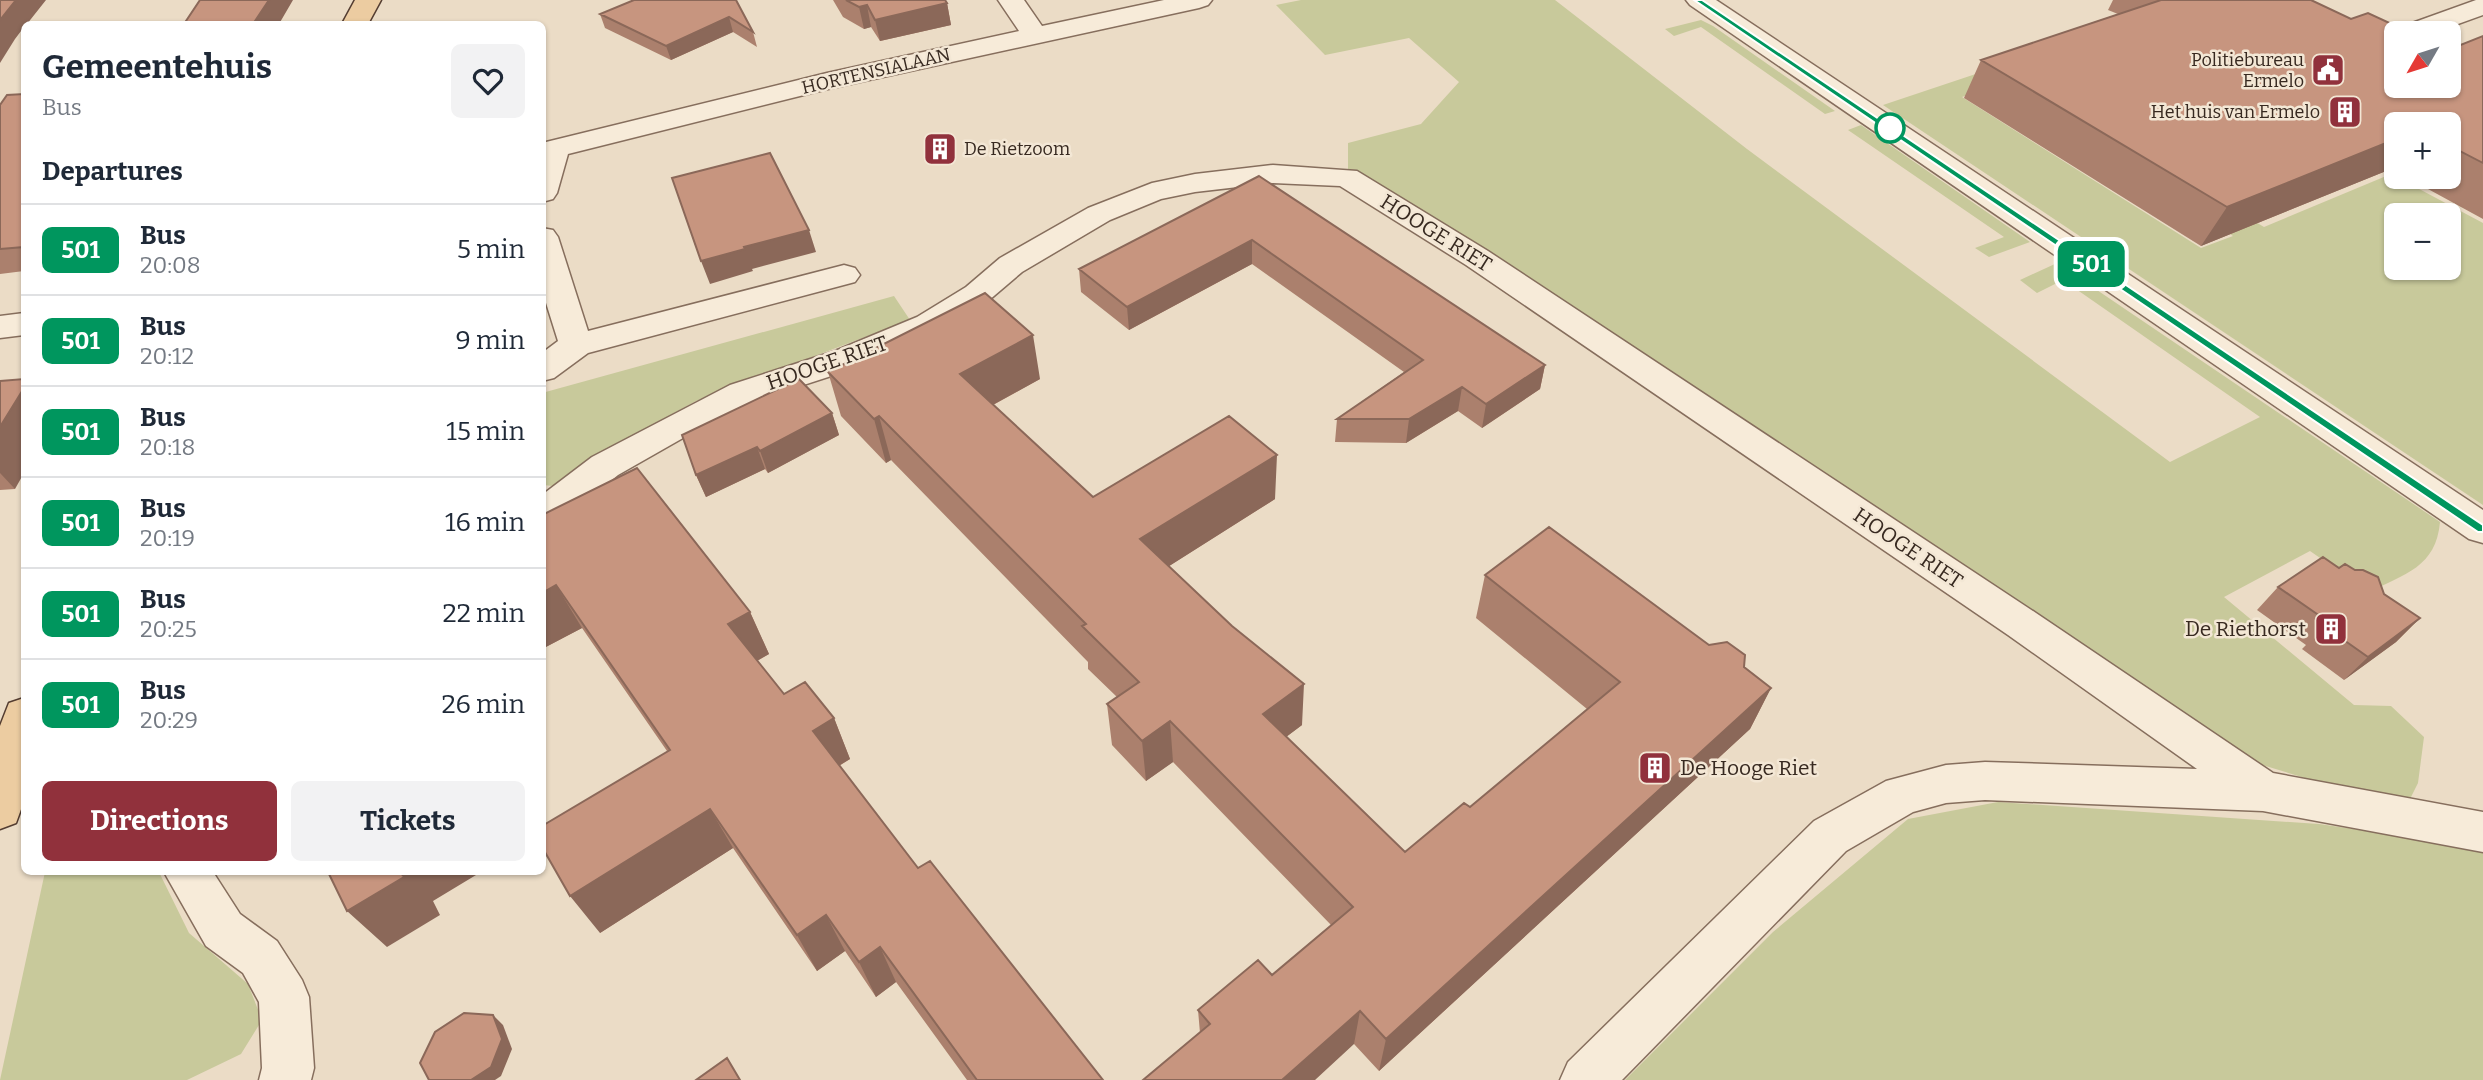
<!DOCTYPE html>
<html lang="en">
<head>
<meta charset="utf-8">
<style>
	:root { --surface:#fff; --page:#f2f2f3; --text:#1f2937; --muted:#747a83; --line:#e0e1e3; --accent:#91313c }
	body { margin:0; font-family:Bitter,serif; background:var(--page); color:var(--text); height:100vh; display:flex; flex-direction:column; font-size:26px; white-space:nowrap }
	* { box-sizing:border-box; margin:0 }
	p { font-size:23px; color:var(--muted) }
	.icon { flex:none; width:38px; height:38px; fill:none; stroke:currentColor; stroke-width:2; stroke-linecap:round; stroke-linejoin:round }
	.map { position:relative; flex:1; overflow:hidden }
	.drawer { position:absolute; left:21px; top:21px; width:525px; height:854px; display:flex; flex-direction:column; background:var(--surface); border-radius:10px; box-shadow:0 2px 5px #0004 }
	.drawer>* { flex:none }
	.badge { padding:0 14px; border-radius:10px; font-size:24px; line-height:46px }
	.needle { width:46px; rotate:231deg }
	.tools { position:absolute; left:2384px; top:21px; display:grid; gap:14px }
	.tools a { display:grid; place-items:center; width:77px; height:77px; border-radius:10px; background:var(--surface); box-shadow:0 2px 5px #0004; font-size:35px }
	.map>.badge { position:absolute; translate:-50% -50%; box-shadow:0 0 0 4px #fff }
	h2 { padding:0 21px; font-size:26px; line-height:63px }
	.round { display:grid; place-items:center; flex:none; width:74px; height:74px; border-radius:10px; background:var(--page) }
	.headline { display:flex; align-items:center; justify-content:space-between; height:119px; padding:0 21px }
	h1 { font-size:33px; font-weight:700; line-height:52px }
	.primary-button { display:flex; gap:14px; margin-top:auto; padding:14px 21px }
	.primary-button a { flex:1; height:80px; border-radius:10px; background:var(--accent); color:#fff; font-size:28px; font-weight:700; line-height:80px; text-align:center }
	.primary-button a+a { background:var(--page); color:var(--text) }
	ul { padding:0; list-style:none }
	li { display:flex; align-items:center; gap:21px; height:91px; padding:0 21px; border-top:2px solid var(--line) }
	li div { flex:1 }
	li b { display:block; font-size:26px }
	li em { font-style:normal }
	li .badge { min-width:77px; font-weight:700; text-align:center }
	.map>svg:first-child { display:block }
</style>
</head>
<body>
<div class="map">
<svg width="2483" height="1080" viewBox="0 0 2483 1080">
	<rect width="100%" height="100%" fill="#ebdcc6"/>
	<!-- green -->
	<path fill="#c8c99b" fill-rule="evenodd" d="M1301,0H1555L1747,149L2170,462L2260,417L2063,280L2037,293L2020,280L2057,263L2440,522C2436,567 2405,574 2369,592L2310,551L2224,597L2354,705L2391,706L2424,737L2418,783L2410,799L2331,786L2246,760L1348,169V143L1421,124L1459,82L1409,38L1325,55L1276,5Z
		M1701,20L1713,26L1835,111L1825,114L1701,27L1674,36L1665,29Z
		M2095,34L2020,77L1962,97L2201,248L2233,236L2212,222L2239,212L2264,227L2391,174L2483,223V505L1883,105ZM2396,215H2448V268H2396Z
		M1861,125L2030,242L1989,257L1975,248L2004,237L1848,130Z
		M894,296L910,320L696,401L601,453L553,486L543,485L542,393Z
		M1998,802L2319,824L2483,848V1080H1625L1773,932L1908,819Z
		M45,872H159L189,933L248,984L262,1020L241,1054L187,1080H0Z"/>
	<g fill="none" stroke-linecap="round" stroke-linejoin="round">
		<defs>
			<path id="minor" d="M998,0H1024L1042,26L1164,0H1212L1208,5L1199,8L828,89L568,154L557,193L553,199L542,202V143L827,73L1019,31Z
				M1686,0H1716L2483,510V543L2469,539L1690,5Z
				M2476,0H2483V15L2433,33H2397L2401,27Z
				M1273,165L1357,171L1488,251L2036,613L2273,773L2483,812V852L2263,811L1985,800L1946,803L1913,812L1846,851L1622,1080H1560L1568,1062L1814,821L1886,781L1946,765L1985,762L2197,769L2008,635L1466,265L1340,186L1273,183L1195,192L1161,199L1110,220L1022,272L988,301L941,333L859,367L754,401L683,438L618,475L555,526L542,530V495L592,457L730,385L835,351L917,317L966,287L1000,258L1088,208L1152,183L1195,174Z
				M542,228L553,230L558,237L588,331L844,265L855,268L860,275L855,282L588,353L554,378L542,381V353L558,341L542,290Z
				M24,313V335L0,338V316Z
				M164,872H213L240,914L277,941L302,980L309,997L314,1068L311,1080H259L262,1068L259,1002L243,973L206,946Z"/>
			<path id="major" d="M355,0H381L368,24H342Z
				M24,698V801L16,823L0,829V726L9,703Z"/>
		</defs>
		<!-- minor casing -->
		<use href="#minor" stroke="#866e5d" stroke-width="3"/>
		<!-- major casing -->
		<use href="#major" stroke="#543d31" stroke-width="3"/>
		<!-- minor -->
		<use href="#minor" fill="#f7ebd9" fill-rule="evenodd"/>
		<!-- major -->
		<use href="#major" fill="#eccca1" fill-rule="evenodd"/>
	</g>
	<!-- wall -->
	<path fill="#ab806d" d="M736,0L753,32L757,47L733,32L671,60L605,28L600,14Z
		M833,0H945L947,3L951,25L880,41L871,27L864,29L843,17Z
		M2113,0H2311L2396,86L2483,36V219L2406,177H2448V124H2396V171L2391,169L2201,246L1964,98L1981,60L2118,14L2108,10Z
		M24,94V271L0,274V105Z
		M1259,176L1545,365L1540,389L1482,428L1458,411L1406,443L1335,442L1337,419L1404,372L1252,264L1129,330L1081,292L1079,269Z
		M828,372L1040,379L993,405L1093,497L1275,499L1169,566L1302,725L1286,737L1405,852L1470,807L1587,709L1476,618L1485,575L1709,645L1744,667L1771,688L1750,729L1379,1071L1354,1044L1200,1033L1198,1010L1272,975L1331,925L1173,762L1146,781L1112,745L1107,704L1117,697L1088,669V662L891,460L886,463L841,416Z
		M0,381L15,489L0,490Z
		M832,413L839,435L768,473L765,469L706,497L696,475Z
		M542,515L750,612L769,654L757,661L784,694L834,718L850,759L839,766L918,868L1103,1080H967L896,982L876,997L845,951L817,971L733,848L600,933L667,751L582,628L542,649Z
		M2339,568L2384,594L2420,618L2396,642L2344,680L2302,649L2306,645L2257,610L2278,587Z"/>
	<!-- shaded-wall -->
	<path fill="#8b6859" d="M16,0H46L27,24H24V27L15,39L0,63V20Z
		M269,0H293L279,24H253Z
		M947,3L951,25L880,41L875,20Z
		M867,5L871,27L864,29L859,7Z
		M729,17L733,32L671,60L666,46Z
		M2396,139V162L2391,169L2201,246L2227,207Z
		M809,230L816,252L752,269L753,271L710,284L701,261L744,247Z
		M1252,240V264L1129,330L1127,307Z
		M1033,335L1040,379L969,418L960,374Z
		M1545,365L1540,389L1482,428L1486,404Z
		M1462,387L1458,411L1406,443L1409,419Z
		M24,388V473L15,489L0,473V427Z
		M832,413L839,435L768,473L760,451Z
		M879,416L891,460L886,463L874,419Z
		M757,447L765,469L706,497L696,475Z
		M1277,455L1275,499L1144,582L1140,539Z
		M556,585L582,628L542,649V593Z
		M750,612L769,654L748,666L728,624Z
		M2420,618L2396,642L2344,680L2368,657Z
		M1304,684L1302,725L1262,755L1263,714Z
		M1771,688L1750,729L1379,1071L1386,1039Z
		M834,718L850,759L830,771L813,731Z
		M1170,721L1173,762L1146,781L1142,741Z
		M710,809L733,848L600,933L570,896Z
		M400,872H481L433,901L440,915L387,947L347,911Z
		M826,915L845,951L817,971L797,935Z
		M880,947L896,982L876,997L859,962Z
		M1360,1011L1354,1044L1315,1080H1282Z
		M493,1015L503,1025L512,1049L501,1076L495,1080H471Z"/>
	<!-- building -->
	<path fill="#c7957f" stroke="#8b6859" stroke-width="2" d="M0,0H16L0,20Z
		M200,0H269L253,24H184Z
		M634,0H736L753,32L729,17L666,46L600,14Z
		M846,0H945L947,3L875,20L867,5L859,7Z
		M2161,0H2311L2351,19L2368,13L2411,33H2396V86H2448V50L2483,36V163L2448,145V124H2396V139L2227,207L1981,60Z
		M24,94V247L0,249V105L7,95Z
		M770,153L809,230L744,247L745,249L701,261L672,178Z
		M1259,176L1545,365L1486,404L1462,387L1409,419H1337L1423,360L1252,240L1127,307L1079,269Z
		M985,293L1033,335L960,374L1093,497L1229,416L1277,455L1140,539L1232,626L1304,684L1263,714L1405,852L1464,803L1470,807L1620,682L1485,575L1549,527L1709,645L1727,642L1745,655L1744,667L1771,688L1386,1039L1360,1011L1282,1080H1143L1210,1024L1198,1010L1258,960L1272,975L1353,907L1170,721L1142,741L1107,704L1139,682L1082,626L1086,624L879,416L874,419L828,372Z
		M24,379V388L0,427V381Z
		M799,379L832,413L760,451L757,447L696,475L682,435Z
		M637,468L750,612L728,624L784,694L805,682L834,718L813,731L918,868L930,861L1103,1080H977L880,947L859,962L826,915L797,935L710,809L570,896L542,847V826L670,750L556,585L542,593V515Z
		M2323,557L2339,568L2345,564L2355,570H2363L2378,577L2384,594L2420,618L2368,657L2324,626L2330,623L2278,587Z
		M328,872H400L404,877L347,911Z
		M464,1013L493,1015L502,1039L491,1067L471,1080H429L420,1063L435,1032Z
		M727,1058L740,1080H696Z"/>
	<!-- line -->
	<path fill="#00965e" stroke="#fff" stroke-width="2" d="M1694,0H1702L2483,525V532H2478Z"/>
	<!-- icons -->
	<defs>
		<symbol id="civic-square" viewBox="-11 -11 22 22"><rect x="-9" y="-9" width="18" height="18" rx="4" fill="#91313c" stroke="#f3e7d5"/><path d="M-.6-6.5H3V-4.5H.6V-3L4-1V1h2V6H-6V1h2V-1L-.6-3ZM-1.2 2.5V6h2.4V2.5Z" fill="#fff"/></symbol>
		<symbol id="building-square" viewBox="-11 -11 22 22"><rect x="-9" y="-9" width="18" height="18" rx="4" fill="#91313c" stroke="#f3e7d5"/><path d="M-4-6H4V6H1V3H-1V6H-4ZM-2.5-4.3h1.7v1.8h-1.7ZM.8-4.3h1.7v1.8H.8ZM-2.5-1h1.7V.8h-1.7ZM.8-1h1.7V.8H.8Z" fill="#fff"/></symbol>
	</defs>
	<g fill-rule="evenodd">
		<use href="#civic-square" x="2309" y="51" width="38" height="38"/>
		<use href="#building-square" x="2326" y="93" width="38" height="38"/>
		<use href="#building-square" x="921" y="130" width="38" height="38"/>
		<use href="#building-square" x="2312" y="610" width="38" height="38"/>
		<use href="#building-square" x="1636" y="749" width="38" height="38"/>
	</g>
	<!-- markers -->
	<circle fill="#fff" stroke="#00965e" stroke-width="3.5" cx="1890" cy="128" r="14"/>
	<g text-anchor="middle" stroke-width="5" stroke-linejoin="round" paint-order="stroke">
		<!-- far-poi labels -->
		<g font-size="18" fill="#372920" stroke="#f3e7d5" text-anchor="end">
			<text x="2304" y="66">Politiebureau<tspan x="2304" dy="21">Ermelo</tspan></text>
			<text x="2320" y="118">Het huis van Ermelo</text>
			<text x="964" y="155" text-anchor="start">De Rietzoom</text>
		</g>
		<!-- far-street labels -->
		<g font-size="18" fill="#372920" stroke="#f3e7d5">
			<text transform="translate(876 71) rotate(-13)" y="6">HORTENSIALAAN</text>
		</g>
		<!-- street labels -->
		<g font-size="21" fill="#372920" stroke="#f3e7d5">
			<text transform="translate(1436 233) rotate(32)" y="7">HOOGE RIET</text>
			<text transform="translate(827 363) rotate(-19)" y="7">HOOGE RIET</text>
			<text transform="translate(1908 548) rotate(34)" y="7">HOOGE RIET</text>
		</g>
		<!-- poi labels -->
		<g font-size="21" fill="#372920" stroke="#f3e7d5" text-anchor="end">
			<text x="2306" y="636">De Riethorst</text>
			<text x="1680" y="775" text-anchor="start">De Hooge Riet</text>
		</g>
	</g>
</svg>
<div class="tools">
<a><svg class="needle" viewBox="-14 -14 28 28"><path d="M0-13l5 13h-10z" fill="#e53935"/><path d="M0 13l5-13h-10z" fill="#747a83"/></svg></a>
<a>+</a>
<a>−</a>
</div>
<b class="badge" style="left:2091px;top:264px;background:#00965e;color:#fff">501</b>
<section class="drawer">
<div class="headline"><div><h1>Gemeentehuis</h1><p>Bus</p></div><a class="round"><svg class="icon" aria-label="heart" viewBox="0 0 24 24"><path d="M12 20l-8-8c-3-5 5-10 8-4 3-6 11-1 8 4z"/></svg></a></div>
<h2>Departures</h2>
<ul>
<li><span class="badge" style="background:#00965e;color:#fff">501</span><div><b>Bus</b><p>20:08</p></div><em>5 min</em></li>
<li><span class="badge" style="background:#00965e;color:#fff">501</span><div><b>Bus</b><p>20:12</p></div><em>9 min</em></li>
<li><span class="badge" style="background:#00965e;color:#fff">501</span><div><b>Bus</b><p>20:18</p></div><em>15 min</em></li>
<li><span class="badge" style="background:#00965e;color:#fff">501</span><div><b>Bus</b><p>20:19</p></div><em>16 min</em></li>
<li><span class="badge" style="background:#00965e;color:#fff">501</span><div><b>Bus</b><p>20:25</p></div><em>22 min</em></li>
<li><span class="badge" style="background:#00965e;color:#fff">501</span><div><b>Bus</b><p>20:29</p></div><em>26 min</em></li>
</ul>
<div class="primary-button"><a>Directions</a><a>Tickets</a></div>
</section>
</div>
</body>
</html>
